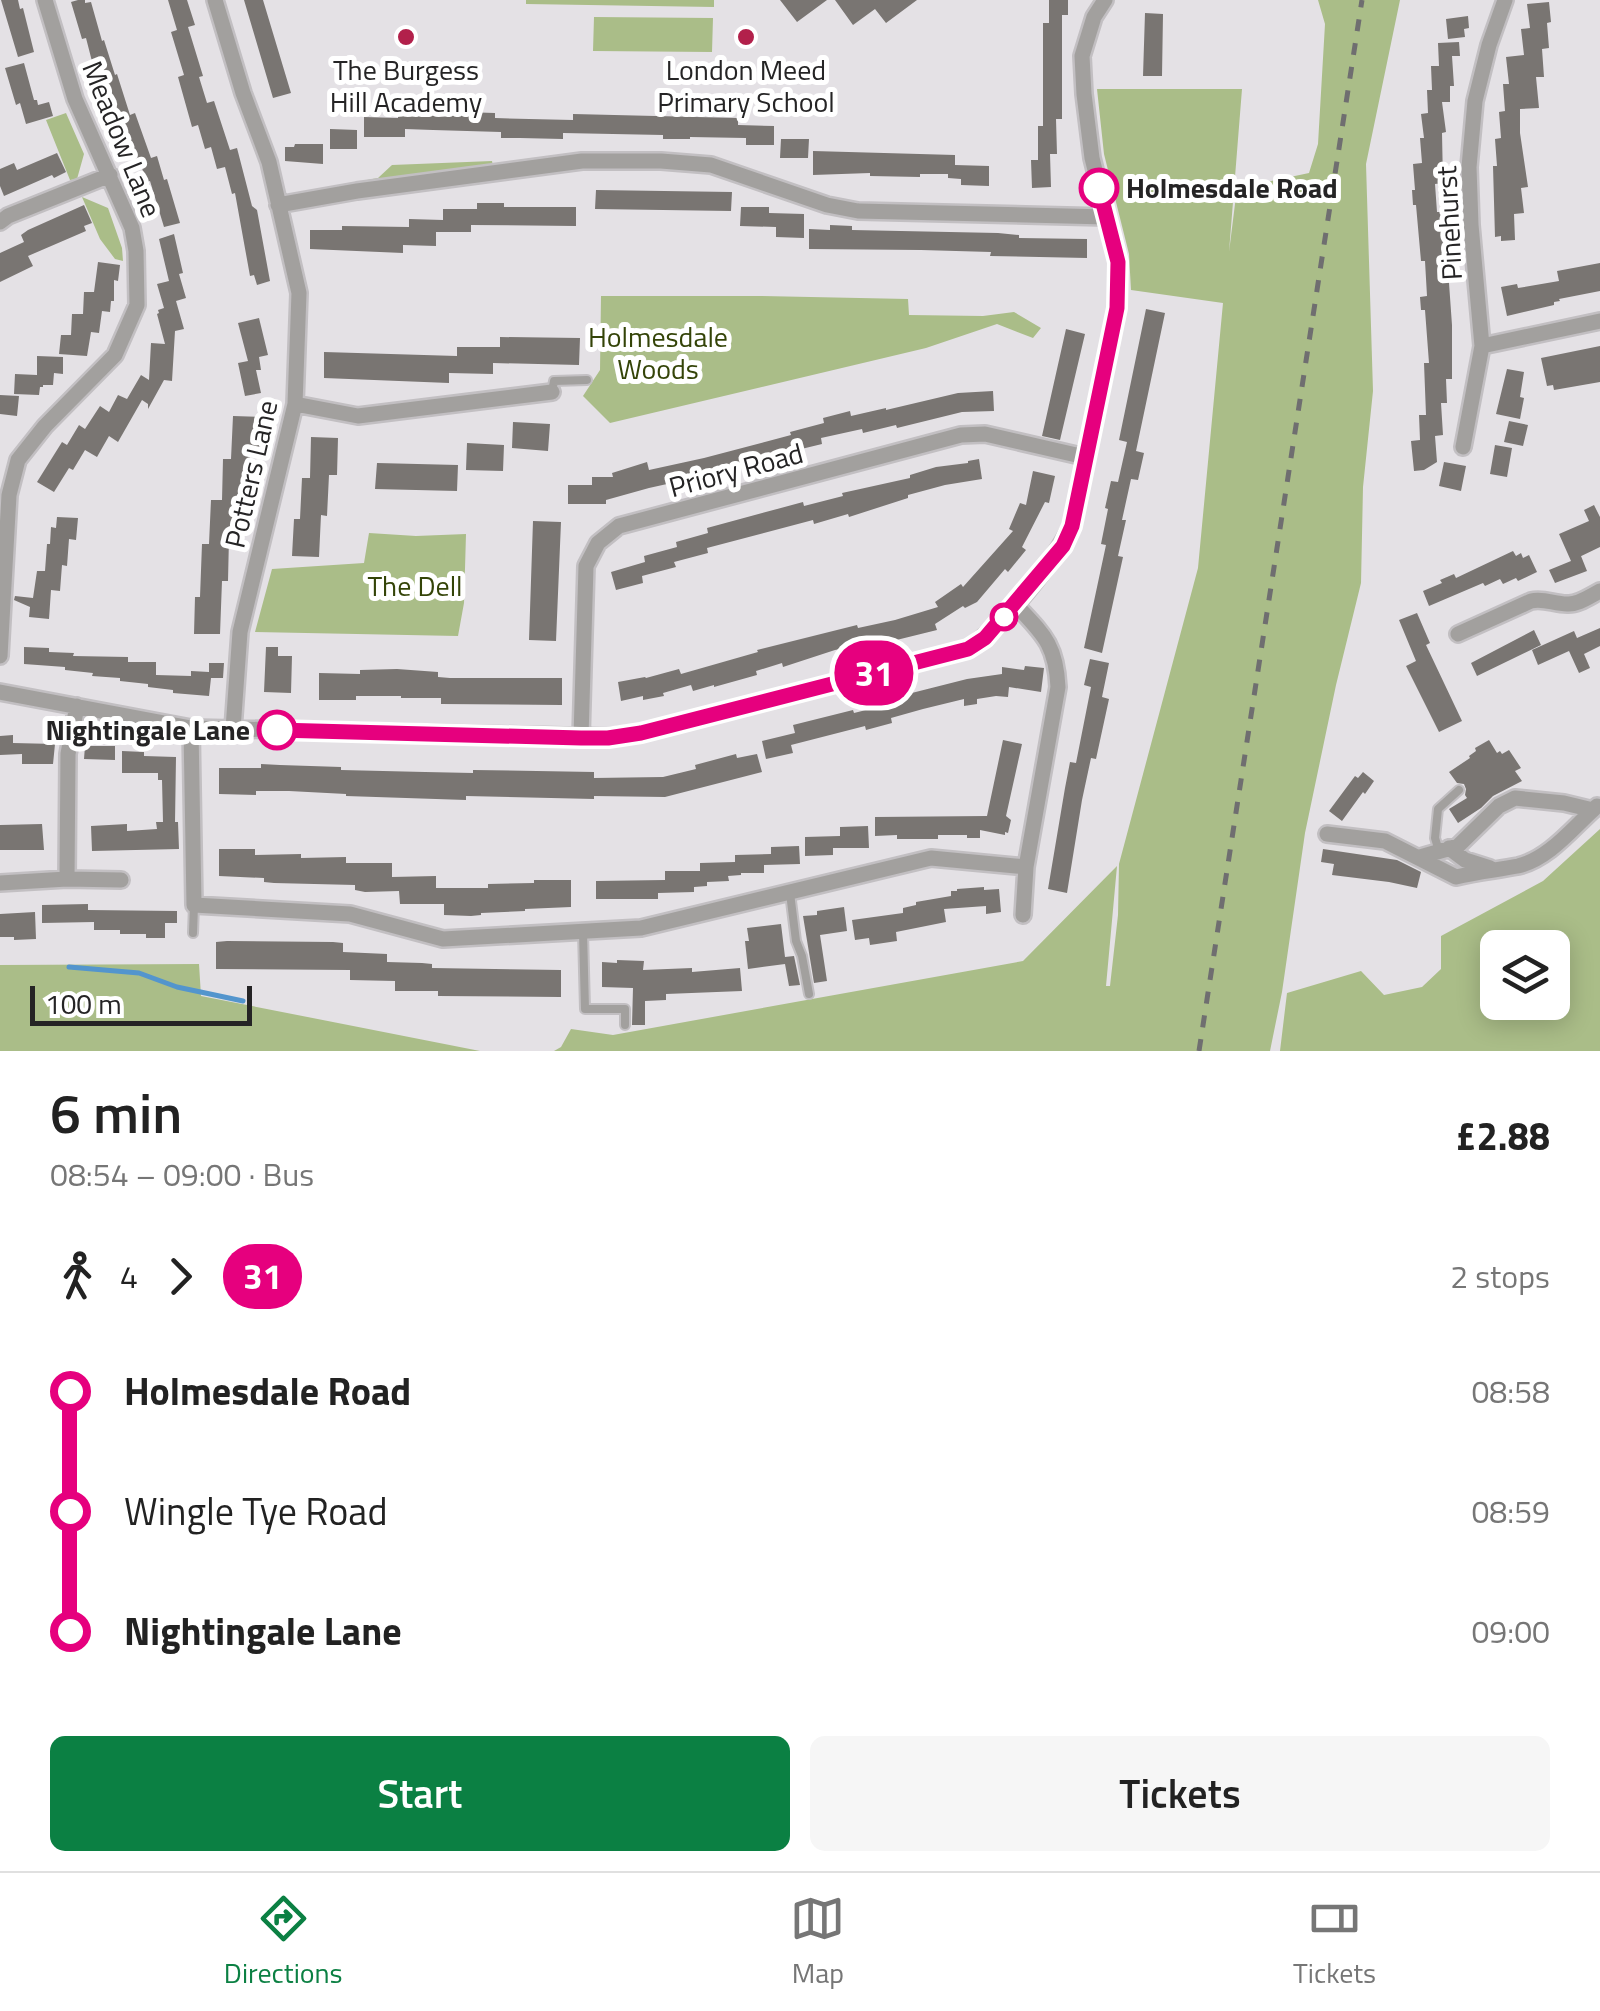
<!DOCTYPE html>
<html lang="en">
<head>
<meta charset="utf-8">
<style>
	:root { --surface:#fff; --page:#f6f6f6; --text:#222; --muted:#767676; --line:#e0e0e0; --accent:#0b8043 }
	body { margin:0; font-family:"Titillium Web",sans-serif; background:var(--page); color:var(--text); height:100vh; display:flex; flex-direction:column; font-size:38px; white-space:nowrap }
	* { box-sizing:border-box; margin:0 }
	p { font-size:32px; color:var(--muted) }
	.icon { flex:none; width:55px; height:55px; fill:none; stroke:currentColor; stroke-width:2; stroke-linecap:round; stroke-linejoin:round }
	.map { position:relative; height:1051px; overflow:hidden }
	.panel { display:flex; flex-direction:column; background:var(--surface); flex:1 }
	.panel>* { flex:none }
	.badge { padding:0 20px; border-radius:32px; font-size:35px; line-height:65px }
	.tools { position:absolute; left:1480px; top:930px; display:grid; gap:20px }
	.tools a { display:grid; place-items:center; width:90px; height:90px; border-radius:15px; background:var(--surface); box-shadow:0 5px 25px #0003; font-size:50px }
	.scale { position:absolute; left:30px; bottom:25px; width:222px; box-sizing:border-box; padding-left:10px; border:5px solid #252425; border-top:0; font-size:28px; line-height:35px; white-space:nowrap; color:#252425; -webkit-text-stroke:8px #fff; paint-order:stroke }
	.map>.badge { position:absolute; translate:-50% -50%; box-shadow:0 0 0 5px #fff }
	.legs { display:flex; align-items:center; gap:15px; height:110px; padding:0 50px; font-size:32px }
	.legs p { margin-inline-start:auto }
	.headline { display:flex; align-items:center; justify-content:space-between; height:170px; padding:0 50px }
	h1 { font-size:55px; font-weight:600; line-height:75px }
	.primary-button { display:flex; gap:20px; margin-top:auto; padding:20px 50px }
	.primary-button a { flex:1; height:115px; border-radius:15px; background:var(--accent); color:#fff; font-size:40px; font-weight:600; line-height:115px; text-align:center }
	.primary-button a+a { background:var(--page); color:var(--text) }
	ul { padding:0 50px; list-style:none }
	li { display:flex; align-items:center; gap:35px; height:120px; font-size:38px }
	li i { display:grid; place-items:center; width:15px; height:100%; margin:0 12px; background:currentColor }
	li i::after { content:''; width:25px; height:25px; margin:-12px; border:8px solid; border-radius:50%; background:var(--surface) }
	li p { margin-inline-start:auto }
	li:first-child i { background:linear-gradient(#0000 50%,currentColor 0) }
	li:last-child i { background:linear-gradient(currentColor 50%,#0000 0) }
	.dock { display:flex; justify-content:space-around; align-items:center; height:140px; border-top:2px solid var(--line); background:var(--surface); font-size:28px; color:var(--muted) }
	.dock a { display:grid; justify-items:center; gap:5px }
	.dock .selected { color:var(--accent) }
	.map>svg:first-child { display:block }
</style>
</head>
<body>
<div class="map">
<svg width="1600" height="1051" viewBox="0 0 1600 1051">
	<rect width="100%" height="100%" fill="#e4e1e5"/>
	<!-- green -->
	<path fill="#aabd88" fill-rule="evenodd" d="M526,0H714V7L526,4Z
		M1318,0H1400L1366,164L1373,391L1363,487L1361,583L1336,685L1305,833L1282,992L1270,1051H554L561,1047L571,1029L613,1035L1023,961L1117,866L1106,986H1110L1118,915L1119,864L1198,568L1223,303L1131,290L1129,254L1104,154L1097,89H1242L1229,252L1237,188L1309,173L1318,144L1325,24Z
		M594,17L713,18L712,52L593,51Z
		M66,113L84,154L77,179L70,180L46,120Z
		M492,161L493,166L367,183V180L378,178L392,165Z
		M82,197L108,208L122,248L123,261L115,259L100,239Z
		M601,296H760L908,299L909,315L983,316L1014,312L1041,328L1033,338L997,324L926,348L610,423L583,396L600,370Z
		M369,533L416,536L466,534L464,603L458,636L255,632L272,569L364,563Z
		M1600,829V1051H1280L1287,993L1361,971L1384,995L1422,987L1441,969V936L1543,881ZM1498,948H1552V1002H1498Z
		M199,964L201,996L480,1051H0V965Z"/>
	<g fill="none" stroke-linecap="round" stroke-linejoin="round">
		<!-- stream -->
		<path stroke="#5395cd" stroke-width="5" d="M69,967L139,973L177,987L243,1001"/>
	</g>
	<!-- building -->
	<path fill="#797572" d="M1,0H18L20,9L23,8L34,52L18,57Z
		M78,0H85V3L91,2L102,41L104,40L115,75L117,74L130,115L135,113L151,158L157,156L164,180L167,179L180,223L164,227L150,181L147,182L139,160L133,162L120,132L118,133L101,82L98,76L96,77L86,38L82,39L71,2Z
		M168,0H187L195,25L188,27L203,76L199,77L207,103L214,101L230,150L237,148L252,206L257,210L270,281L257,285L254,275L250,276L235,193L232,194L225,167L217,169L211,147L205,149L198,125L192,127L178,77L184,75L171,32L177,30Z
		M244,0H263L291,93L273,98Z
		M780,0H827L797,22Z
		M835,0H917L886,23L875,9L853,25Z
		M1049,0H1068V15H1062V119H1056L1057,154H1050L1051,187L1032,188L1031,160H1038V126H1043V23H1049Z
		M1549,2L1551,22L1547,23L1549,48L1542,49L1544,77H1536L1539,108L1520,109V133L1528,187L1521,188L1524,213L1514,214L1515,240L1501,241V236L1495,237L1493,166H1497L1495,139L1501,138L1499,112L1505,111L1503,84H1509L1506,57L1524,55L1521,29L1530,28L1527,4Z
		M1145,13L1163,14L1162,76H1143Z
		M1468,16L1469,28L1464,29L1465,37L1448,39L1446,19Z
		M1459,42L1460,56H1452L1454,86H1450V102H1442L1446,132L1442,133L1443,183L1435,184L1437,212H1445L1447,226L1445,227L1452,325V379H1446L1447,403H1441L1443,435L1435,436L1437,462L1424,470L1414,471L1411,441L1420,440L1419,415H1426L1424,363H1429L1425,310H1421L1420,297L1427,296L1425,261H1421L1416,205H1413L1412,190H1415L1413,164L1422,163L1420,138H1424L1421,114L1428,113L1427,90H1432L1431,66H1439L1438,43Z
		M24,63L34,100H37L38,105L49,102L53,116L26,124L20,103L16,105L5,68Z
		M398,110L495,113V118L529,119L573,120V114L738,118V125L774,126V145H746V138L690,137V139H663V135L563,133V139L520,138H501V132L433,130L405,129V137H364V117L398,118Z
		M330,129L357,130V149H330Z
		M781,139H809L808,158H780Z
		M295,144H323V164L285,161V147H294Z
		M813,151L955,155V165L989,166V186L961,185V179L948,178V174H920V177L870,176V173L813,175Z
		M57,153L66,172L54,178L52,175L4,196L0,186V169L14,163L17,170Z
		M596,190L732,192L731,211L595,209Z
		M477,203H504V207H576V226L471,225V232H436V246L403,245V253L310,249V230H342V226L409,227V219L443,220V209H477Z
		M84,205L92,223L84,226L86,231L28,256L33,266L0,282V253L24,242L21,235L28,230Z
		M741,207H769V213L804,214V238L776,237V227L740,226Z
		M830,225L852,226V230L998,233L1019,235V238L1087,239V258L990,256L991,252L921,250L809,249V229L830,230Z
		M174,234L183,273L179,274L186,298L176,301L184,329L175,331L172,381L164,380L148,409V404L142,400L118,442L109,436L97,457L85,450L73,470L69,468L54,492L37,482L62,442L67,445L79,425L85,429L100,406L109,412L118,395L127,399L141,375L149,380L151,343L165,344L157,314L159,313L158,310L164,308L157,284L169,281L159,239Z
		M98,262L120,265L118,281L114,280V301H111L110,312L102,311L99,333L91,332L87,356L59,354L61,335H71L72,314H83L84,292H94Z
		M1600,263V291L1559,299L1560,301L1554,302V305L1507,316L1501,287L1517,284L1518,288L1559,281L1557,271Z
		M1146,309L1165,313L1136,451L1144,453L1138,480L1131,479L1122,520H1126L1118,556L1123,557L1102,653L1084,648L1106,545L1101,544L1108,509L1105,508L1111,481L1118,482L1127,442L1119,440Z
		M259,318L268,355L259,357L261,370H256L261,393L245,396L238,363L248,361L238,323Z
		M1066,329L1085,334L1060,440L1042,436Z
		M500,337L580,338L579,365L493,363V374L449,373V383L324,378V352L457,356V347H500Z
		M1600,346V382L1554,390L1553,385L1547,386L1541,358Z
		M37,356L63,357V374L54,373L53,385H43V387H40L39,395L14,394L15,374L37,375Z
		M1507,369L1524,372L1520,397L1524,398L1520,419L1496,414Z
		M993,391L994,411L962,412L897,428L896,425L863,433L862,429L821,438L822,444L789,452L790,456L694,480V478L649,488L606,500V504H568V485H592V477H613L612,473L647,462L649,470L704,458L791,435L790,432L824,423L823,418L850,411L851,416L886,408V410L958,393Z
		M0,395L19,396L17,416L0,414Z
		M233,416L260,417L259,454H250L249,497L237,496L236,537H229L228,581H222L220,634H194L195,597H200L202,544H209L211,500H222L223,459H231Z
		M1509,421L1528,425L1523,446L1504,442Z
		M513,422L550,424L548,451L512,448Z
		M311,437L338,438L337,475H329L327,516L321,515L319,557L292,556L294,519H300L302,478H310Z
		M467,443L504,445L503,471L466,470Z
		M1495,445L1512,448L1507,477L1490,474Z
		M979,459L982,479L945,485L908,495V498L849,517L848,514L814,524L813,520L707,548L708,553L674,562L676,567L642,576L643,583L616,590L611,572L645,562L644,556L677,547L676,542L708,533L707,528L803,502L804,506L843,496L842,493L910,478V475L936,467L968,463V461Z
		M1444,462L1466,466L1461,491L1439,486Z
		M377,463L458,465L457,491L375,489Z
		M1033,471L1055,476L1049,503L1045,502L1022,547L1026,550L1008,572L1005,569L977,602L965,608L963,606L935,624L937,630L856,650L855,646L835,650L783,667L782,663L756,671L757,675L714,687V685L693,691L691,685L663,693L664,696L643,700V696L621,701L618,682L645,677L646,678L679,669L681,674L758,652L757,650L857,625L858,628L895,620L938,607L935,602L961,584L963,587L1013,531L1009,529L1020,503L1026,505Z
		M1594,505L1600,517V547L1573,560L1581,556L1587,571L1555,583L1549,570L1571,561L1559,534L1589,521L1584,510Z
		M57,517L78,518L76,540L69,539L67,566L62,565L60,591L51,590L49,619L29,617L30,607L14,600L15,596L33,598L37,571H45L47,544H50L51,527L56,528Z
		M533,521L561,522L556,641L529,640Z
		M1513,551L1516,556L1521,553L1523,558L1529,555L1537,572L1518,581L1516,578L1503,584L1500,579L1485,586L1483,583L1429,606L1423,591L1442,583L1440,580L1454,574L1456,578Z
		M1417,613L1430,643L1426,645L1462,721L1439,732L1406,666L1416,661L1399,620Z
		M1600,628V646L1584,654L1590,668L1579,673L1569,651L1538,665L1532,650L1574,631L1577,638Z
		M1534,630L1541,645L1477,676L1471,663Z
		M24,647L49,648V652L74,653L73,656L128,657V662H156V675L191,676V671L209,672V663H224L223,678H211L209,696L173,693V690L148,687V684L120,681V678L92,676L93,673L65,670V667L24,664Z
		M266,647H278V656H292L291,693L264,692Z
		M1090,659L1109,663L1102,697L1109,699L1096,759L1091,758L1082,800L1067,893L1048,889L1065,788L1070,762L1076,763L1091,687L1084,685Z
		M1025,666L1044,668L1041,692L1009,687L1008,697L996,696L977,699V704L964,706V699L923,709L891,718L892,723L866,730L865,726L791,745L793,753L766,759L762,741L795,733L793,725L853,710L854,713L894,703L892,698L967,679L1002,674V667L1024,670Z
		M397,669L438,672V677L450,678H562V705L441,704V698H401V696H356V700H319V673L360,674V670Z
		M13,735V743L55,744L53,764H22V754L0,755V736Z
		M1003,740L1022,744L1006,816L1011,820L1008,833L1005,832V835L980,830V838H967V835H938V839H897V835L875,836V817L987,816Z
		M1489,740L1497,753L1500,751L1502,754L1509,750L1521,768L1515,771L1522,781L1493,796L1481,808L1458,823L1449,809L1467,798L1465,795L1466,789L1464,784L1457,783L1449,772L1470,758L1469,756L1476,751L1475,748Z
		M85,746H115V760L84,759Z
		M122,751L144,752V756L176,757L175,822H178L179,849L92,851L91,826L127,824V831L157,829L156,822H163L162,780H158V773H122Z
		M736,754L737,758L757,754L762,772L665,797L594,796V799L466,796V800L346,796V794L289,791H256V795L219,794V768H261V764L280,765L341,767V770L425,772L473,773V770L594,772V778L663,777L696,769L695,765Z
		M1363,772L1374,781L1365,794L1363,792L1342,821L1329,811L1355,776L1358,778Z
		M42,824L44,850H0V825Z
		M868,826L869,848H833V855L805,856V837L840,836V827Z
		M799,846L800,864L764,865V873H741V875L728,876L729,881L707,882V886L694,887V892L658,893V899H596V881L665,880V871H700V863L735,862V855L771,854V847Z
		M219,849H255V855L301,854V858L346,857V863H392V877L436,876V888H488V884L534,883V880H571V907L525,909V911L481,913V915L471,916L444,915V904H400L399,891L365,892L355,890V885L274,883L264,882V878L219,876Z
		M1323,849L1397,860L1421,872L1417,888L1389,882L1332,875L1334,864L1321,862Z
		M984,887V890L999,889L1001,912L986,914V906L944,909L946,922L896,932L897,941L870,945L869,938L855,940L852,920L903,913V908L916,905V902L951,896V891H957V889Z
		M88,904V910L177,911V923H165V938H146V934H120V930H94V922L42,923V905Z
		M844,907L847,931L820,935L827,981L814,983L803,916L817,915V911Z
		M35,912L36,939L14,940V937H0V914Z
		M781,924L785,957L794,956L800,985L789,986L785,964L748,969L745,941H749L747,928Z
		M227,941L333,942L343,943V952L387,954V962L422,963L432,964V968L561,970V997L438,996V991H395V981L350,980V970L216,969V942Z
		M617,960L644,961L643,970L692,968V972L740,968L742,991L666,994V1000L645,1001V1025H632L633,988L602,987V962L617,963Z"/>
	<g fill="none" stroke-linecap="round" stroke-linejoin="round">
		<defs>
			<path id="service" d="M552,392L554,381L587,380
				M1439,851L1435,838L1438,809L1459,790
				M790,893L796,941L802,956L809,994
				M583,932L585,1009H625V1025
				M193,933L194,905"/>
			<path id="minor" d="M215,0L243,93L269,162L299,293L295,404L240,632L233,729
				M278,205L357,191L582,161H661L711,165L827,205L858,211L1107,217
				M0,222L8,216L110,175
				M1482,346L1600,321
				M295,404L358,416L552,392
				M1463,447L1482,346L1471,225L1469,167L1475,101L1489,45L1505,0
				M1015,604C1043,634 1056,644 1058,687L1026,867L1023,915
				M1458,634L1531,601C1544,598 1554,604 1567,604C1578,605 1590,596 1600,591
				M0,656L9,495L18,460L45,426L115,355L137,305L136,251L132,228L75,99L45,0
				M0,692L191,728L608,737L641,733L968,649C1001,628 1055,561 1072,525L1117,308L1118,262L1092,158L1084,94L1082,56L1094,17L1105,0
				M191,728L194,905L350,914L443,939L641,928L931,858L1026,867
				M581,737L586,566L598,543L619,526L961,435L985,434L1085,457
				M1327,834L1385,841L1456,877C1476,872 1497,870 1518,866C1548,859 1571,830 1593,810
				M1449,848L1465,860L1490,868
				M1420,857L1458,846L1499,806L1515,798L1564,803L1593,810L1597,806
				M67,879L68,754L77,706
				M0,883L67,879L121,880"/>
		</defs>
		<!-- service casing -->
		<use href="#service" stroke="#c2bfc2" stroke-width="12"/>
		<!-- minor casing -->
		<use href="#minor" stroke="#c2bfc2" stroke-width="20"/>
		<!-- service -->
		<use href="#service" stroke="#a2a09e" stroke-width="8"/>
		<!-- minor -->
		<use href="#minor" stroke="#a2a09e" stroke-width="15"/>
		<!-- rail -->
		<path stroke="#6f6e70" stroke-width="5" stroke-dasharray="12 12" stroke-linecap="butt" d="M1199,1051L1362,0"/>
	</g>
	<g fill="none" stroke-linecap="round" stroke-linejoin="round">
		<defs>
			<path id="line-1" d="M277,730L581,738H608L641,733L968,649L985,638L1063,546L1072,526L1117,308L1118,262L1099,188"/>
		</defs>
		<!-- line-1 casing -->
		<use href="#line-1" stroke="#fff" stroke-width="22"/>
		<!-- line-1 -->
		<use href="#line-1" stroke="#e6007e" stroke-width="15"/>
	</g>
	<!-- markers -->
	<g fill="#b2204b" stroke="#fff" stroke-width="4">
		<circle cx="406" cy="37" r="10"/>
		<circle cx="746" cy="37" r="10"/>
	</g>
	<g fill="#fff" stroke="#e6007e" stroke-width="5">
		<circle cx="1099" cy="188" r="18"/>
		<circle cx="1004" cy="617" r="12"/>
		<circle cx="277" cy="730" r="18"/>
	</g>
	<g text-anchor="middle" stroke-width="10" stroke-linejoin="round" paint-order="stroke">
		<!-- poi labels -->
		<g font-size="28" fill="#252425" stroke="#fff">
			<text x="406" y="80">The Burgess<tspan x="406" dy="32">Hill Academy</tspan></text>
			<text x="746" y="80">London Meed<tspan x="746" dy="32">Primary School</tspan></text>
		</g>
		<!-- street labels -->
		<g font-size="28" fill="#252425" stroke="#fff">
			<text transform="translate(122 139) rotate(68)" y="10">Meadow Lane</text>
			<text transform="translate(1449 223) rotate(-93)" y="10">Pinehurst</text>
			<text transform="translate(736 470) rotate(-15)" y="10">Priory Road</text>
			<text transform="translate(251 474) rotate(-77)" y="10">Potters Lane</text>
		</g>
		<!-- stop labels -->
		<g font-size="28" font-weight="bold" fill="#252425" stroke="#fff" text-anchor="start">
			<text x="1126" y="198">Holmesdale Road</text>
			<text x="250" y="740" text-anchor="end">Nightingale Lane</text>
		</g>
		<!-- park labels -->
		<g font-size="28" fill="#344408" stroke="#fff">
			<text x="658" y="347">Holmesdale<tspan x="658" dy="32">Woods</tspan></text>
			<text x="415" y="596">The Dell</text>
		</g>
	</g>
</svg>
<div class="tools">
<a><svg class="icon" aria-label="layers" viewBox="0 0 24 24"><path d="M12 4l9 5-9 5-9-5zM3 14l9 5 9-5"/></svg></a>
</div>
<div class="scale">100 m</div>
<b class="badge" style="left:874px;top:673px;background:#e6007e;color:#fff">31</b>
</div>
<section class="panel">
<div class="headline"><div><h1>6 min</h1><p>08:54 – 09:00 · Bus</p></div><b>£2.88</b></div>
<div class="legs"><svg class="icon" aria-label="walk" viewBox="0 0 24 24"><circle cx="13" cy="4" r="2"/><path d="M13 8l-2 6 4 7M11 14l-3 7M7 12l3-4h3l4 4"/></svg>4<svg class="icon" aria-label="forward" viewBox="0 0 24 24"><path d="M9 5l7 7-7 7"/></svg><b class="badge" style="background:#e6007e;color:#fff">31</b><p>2 stops</p></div>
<ul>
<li><i style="color:#e6007e"></i><b>Holmesdale Road</b><p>08:58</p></li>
<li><i style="color:#e6007e"></i><span>Wingle Tye Road</span><p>08:59</p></li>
<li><i style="color:#e6007e"></i><b>Nightingale Lane</b><p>09:00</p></li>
</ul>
<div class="primary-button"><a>Start</a><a>Tickets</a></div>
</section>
<nav class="dock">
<a class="selected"><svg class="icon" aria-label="directions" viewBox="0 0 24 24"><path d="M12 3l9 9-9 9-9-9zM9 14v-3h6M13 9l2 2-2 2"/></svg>Directions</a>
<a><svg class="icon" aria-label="map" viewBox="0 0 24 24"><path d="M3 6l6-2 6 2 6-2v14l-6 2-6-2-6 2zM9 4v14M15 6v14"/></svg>Map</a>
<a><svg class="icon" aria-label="tickets" viewBox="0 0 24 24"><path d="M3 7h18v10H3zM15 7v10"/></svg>Tickets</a>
</nav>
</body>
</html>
